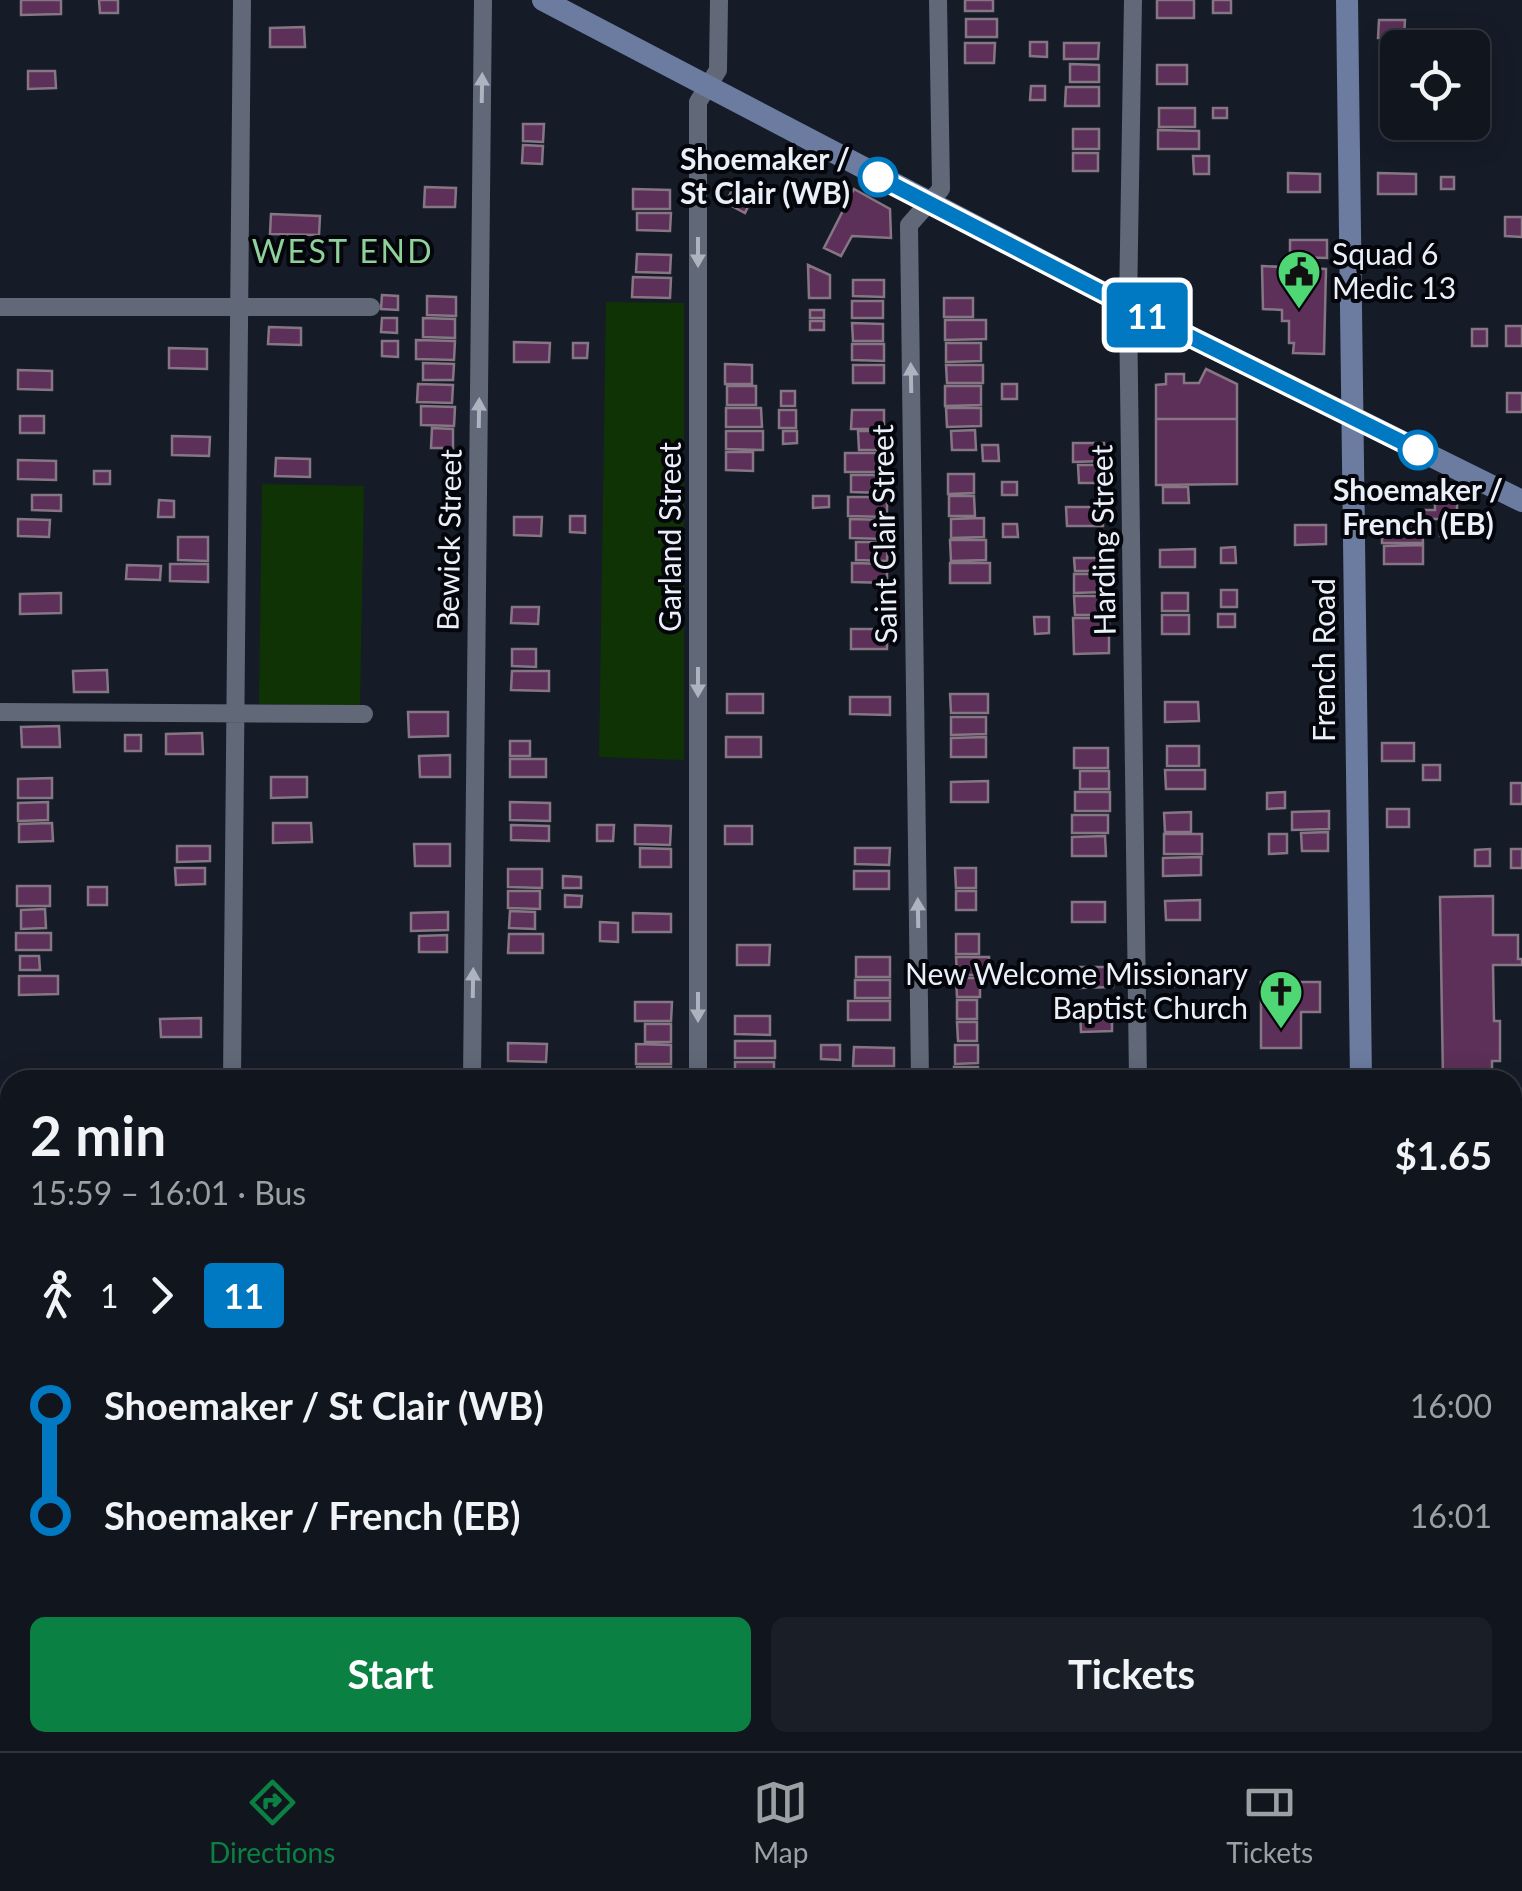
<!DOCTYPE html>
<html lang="en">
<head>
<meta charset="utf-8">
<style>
	:root { --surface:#10151e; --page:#191e27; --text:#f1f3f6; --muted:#9c9fa4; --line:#30343c; --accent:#0b8043 }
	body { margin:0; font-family:Lato,sans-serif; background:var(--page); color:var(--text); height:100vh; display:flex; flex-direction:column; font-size:38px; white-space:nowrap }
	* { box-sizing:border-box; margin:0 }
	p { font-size:32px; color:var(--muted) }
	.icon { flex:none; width:55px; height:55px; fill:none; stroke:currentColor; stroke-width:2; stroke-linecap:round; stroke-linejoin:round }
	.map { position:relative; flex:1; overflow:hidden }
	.side { position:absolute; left:0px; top:1070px; width:1522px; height:682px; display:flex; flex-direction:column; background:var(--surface); border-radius:30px 30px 0 0; box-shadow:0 5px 25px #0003,0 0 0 2px var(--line) }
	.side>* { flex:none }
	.badge { padding:0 20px; border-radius:8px; font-size:35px; line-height:65px }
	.fabs { position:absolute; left:1380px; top:30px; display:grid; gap:20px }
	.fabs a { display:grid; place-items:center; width:110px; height:110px; border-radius:15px; background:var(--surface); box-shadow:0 5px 25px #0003,0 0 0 2px var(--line); font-size:50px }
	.map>.badge { position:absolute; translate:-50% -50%; box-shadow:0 0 0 5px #fff }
	.legs { display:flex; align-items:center; gap:15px; height:110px; padding:0 30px; font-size:32px }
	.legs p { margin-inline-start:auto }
	.headline { display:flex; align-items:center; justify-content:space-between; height:170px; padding:0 30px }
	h1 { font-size:55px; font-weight:700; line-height:75px }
	.primary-button { display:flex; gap:20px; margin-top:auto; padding:20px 30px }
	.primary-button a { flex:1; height:115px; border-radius:15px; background:var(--accent); color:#fff; font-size:40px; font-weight:700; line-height:115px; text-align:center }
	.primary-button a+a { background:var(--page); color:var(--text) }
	ul { padding:0 30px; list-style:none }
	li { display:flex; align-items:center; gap:35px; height:110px; font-size:38px }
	li i { display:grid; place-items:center; width:15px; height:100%; margin:0 12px; background:currentColor }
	li i::after { content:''; width:25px; height:25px; margin:-12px; border:8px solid; border-radius:50%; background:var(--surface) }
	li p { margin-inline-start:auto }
	li:first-child i { background:linear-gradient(#0000 50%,currentColor 0) }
	li:last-child i { background:linear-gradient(currentColor 50%,#0000 0) }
	.menu { display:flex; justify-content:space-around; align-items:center; height:140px; border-top:2px solid var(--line); background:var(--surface); font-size:28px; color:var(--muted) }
	.menu a { display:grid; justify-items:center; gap:5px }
	.menu .selected { color:var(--accent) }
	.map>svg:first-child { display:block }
</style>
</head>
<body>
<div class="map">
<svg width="1522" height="1751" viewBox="0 0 1522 1751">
	<rect width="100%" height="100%" fill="#151c28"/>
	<!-- green -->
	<path fill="#0f3304" d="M606,302L684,303V760L599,757Z
		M262,484L364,486L360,706L259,704Z
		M1513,1156H1522V1400H1512Z
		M250,1742H447V1751H249Z
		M486,1742H683V1751H486Z"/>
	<!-- building -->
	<path fill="#5c3058" stroke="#867684" stroke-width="2.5" d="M21,0H61V14L21,15Z
		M99,0H118V13H100Z
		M965,0H993V11H965Z
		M1157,0H1194V18H1157Z
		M1213,0H1231V13H1213Z
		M966,19H997V37H966Z
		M1379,20H1405L1404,38H1378Z
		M304,27L305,47H270V28Z
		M1030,42H1047V57L1030,56Z
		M965,43H995L994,63H965Z
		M1064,43H1099L1098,59H1064Z
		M1070,64L1099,65V82H1070Z
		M1157,65H1187V84H1157Z
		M28,71H55L56,88L28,89Z
		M1031,86H1045V100H1030Z
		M1066,87H1099V106H1065Z
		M1159,108H1195V127H1159Z
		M1213,108H1227V118H1213Z
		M1383,108H1398V122H1405V126H1383Z
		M523,124H544L543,142L523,141Z
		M1073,129H1099V149H1073Z
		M1158,130L1199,131V149H1158Z
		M523,145L543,146L542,164L522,163Z
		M1073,153H1098V171H1073Z
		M1193,156H1209V174H1194Z
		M1288,173L1320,174V192H1288Z
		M1378,173L1416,174V194H1378Z
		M1441,177H1454V189H1441Z
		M425,187L456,188L455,207H424Z
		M633,189L670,190V209H633Z
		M854,189L890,209L891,238L852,236L841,256L824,248Z
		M732,190L751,200L745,213L726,203Z
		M637,213H671L670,231L637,230Z
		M271,214L320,216L319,235L270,234Z
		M1505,217H1522V237L1505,236Z
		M1290,240H1327V258L1290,257Z
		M637,254L671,255L670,273L636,272Z
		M808,265L830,275V298H809Z
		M1262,266L1326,269L1324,354L1293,353L1294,343H1289V321H1282V310L1263,309Z
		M633,277L671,278L670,298L632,297Z
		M853,280H884V297L853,296Z
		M382,295L398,296V310L381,309Z
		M427,296L456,297V316L427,315Z
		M944,298H973V317H944Z
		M852,301H883V318H852Z
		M810,310H824V318H810Z
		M382,318H397V333L381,332Z
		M423,318L455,319V338L423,337Z
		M945,320H986V339L945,340Z
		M810,321H824V330H810Z
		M852,323L883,324V341H853Z
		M1506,326H1522V346H1506Z
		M269,327L301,328V345L268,344Z
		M1472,329H1487V346H1472Z
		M416,340L455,341L454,360L416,359Z
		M382,341H398V357L382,356Z
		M514,342L550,343L549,362H514Z
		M573,343H588L587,358H573Z
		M946,343H981V361L946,362Z
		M852,344H884V361L852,360Z
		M169,348L207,349V369L169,368Z
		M423,363L454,364L453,380H423Z
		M725,364L752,365V384H725Z
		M853,365H884V383H853Z
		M946,365H983V383H947Z
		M1206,369L1237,384V419H1156V385L1166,384V374H1184V383H1199Z
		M18,370L52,371V390L18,389Z
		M418,384L453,385L452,403L417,402Z
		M1002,384H1017V399H1002Z
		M727,386H756V405H727Z
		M945,386H981V405L945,406Z
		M781,391H795V406H781Z
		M1507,393H1522V412H1507Z
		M421,406L455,407L454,426L421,425Z
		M726,408H761L762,427H726Z
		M946,408H981V426L947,427Z
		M779,410H796V428H779Z
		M852,410H884V429H851Z
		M20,416H44V433H20Z
		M1156,419H1237V484L1156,485Z
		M432,428L453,429V448H431Z
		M975,430L976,450H952L951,431Z
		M726,431H763V450L726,449Z
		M783,431H797V443L783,444Z
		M858,431H886V450H859Z
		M172,436L210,437L209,456L172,455Z
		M1073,443H1104L1105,461L1073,462Z
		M982,445H998L999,461H983Z
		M726,452H753V471L726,470Z
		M845,453H885V472H845Z
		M276,458L310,459V477L275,476Z
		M18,460L56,461V480L18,479Z
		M1078,465H1104V483H1079Z
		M94,471H110V484H94Z
		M948,474H974V493L948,494Z
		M851,475H883V493L851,492Z
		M1002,482H1017V495H1002Z
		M1163,487H1188L1189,503H1163Z
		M32,495H61V511L32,510Z
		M1441,495L1457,496V519H1421V510H1435V501Z
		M813,496H829V507L813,508Z
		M949,496H974L975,516H949Z
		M848,497H887V517L848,516Z
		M159,500L174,501V517H158Z
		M1066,507H1103V526H1067Z
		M570,516H585V533L570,532Z
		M514,517H542L541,536L514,535Z
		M984,518V537L951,538V519Z
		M18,519L50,520L49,537L18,536Z
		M850,519L887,520V539L850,538Z
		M1440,522H1456L1457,536H1440Z
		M1382,523H1422L1423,543H1382Z
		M1003,524H1017L1018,537H1003Z
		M1295,525H1326V544L1295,545Z
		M178,537H208V561L178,560Z
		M950,540H986V560L951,561Z
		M856,542H888L887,561L856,560Z
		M1423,545V564H1384V546Z
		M1235,547L1236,563H1221V548Z
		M1195,549V567H1160V550Z
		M1074,558H1101V571H1075Z
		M852,563L887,564V583L852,582Z
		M950,563H990V583H950Z
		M170,564H208V582L170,581Z
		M127,565L161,566L160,580L126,579Z
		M1074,574H1105L1106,592L1074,593Z
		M1221,590H1237V607H1221Z
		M61,593V613L20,614V594Z
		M1162,593H1188V611H1162Z
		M1074,596H1106L1107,615H1075Z
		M512,607H539L538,624L511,623Z
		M1218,614H1235V627H1218Z
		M1162,615H1189V634H1162Z
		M1034,617H1049V633L1035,634Z
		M1073,618H1109V653L1074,654Z
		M851,629H887V649H851Z
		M512,649H536V667L512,666Z
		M107,670L108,692H74L73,671Z
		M512,671H549V691L511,690Z
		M727,694H763V713H727Z
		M950,694H988V713H951Z
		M850,697H890V715L850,714Z
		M1165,702H1198L1199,721L1165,722Z
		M408,712H448V736L409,737Z
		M951,717H986V734L951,735Z
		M59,726L60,747H22L21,727Z
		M202,733L203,754H166V734Z
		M125,735H141V751H125Z
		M726,737H761V757H726Z
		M986,737V757H951V738Z
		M510,741H530V756H510Z
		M1382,743H1414V761H1382Z
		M1167,746H1199V766H1167Z
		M1074,748H1108V768H1074Z
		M450,755V777H420L419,756Z
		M510,759H546V777H510Z
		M1423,765H1440V780H1423Z
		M1165,770H1205V789H1166Z
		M1080,771H1109V789H1080Z
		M271,777H307V797L271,798Z
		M52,778V798H18V779Z
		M988,781V802H951V782Z
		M1511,783H1522V804H1511Z
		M1075,792H1110V811H1075Z
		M1285,792V808L1267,809V793Z
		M48,802V820L18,821V803Z
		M510,802L550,803V821L510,820Z
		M1387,809H1409V827H1387Z
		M1329,811V829L1292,830V812Z
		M1191,812V832H1165L1164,813Z
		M1072,815H1108V833H1072Z
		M52,823L53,841L19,842V824Z
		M273,823H311L312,842L273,843Z
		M511,825L549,826V841L511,840Z
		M597,825H614L613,841H597Z
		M635,825L671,826L670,845L635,844Z
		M725,826H752V844H725Z
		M1328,832V851H1302L1301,833Z
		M1164,834H1202V854H1164Z
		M1269,834H1287V853L1269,854Z
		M1105,836L1106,856H1072V837Z
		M414,844H450V866H415Z
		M177,846H210V861L177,862Z
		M640,848L671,849V867H640Z
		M855,848H890L889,865L855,864Z
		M1490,849V866H1475V850Z
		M1511,849H1522V868H1511Z
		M1201,857V875L1163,876V858Z
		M175,868H205V884L176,885Z
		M955,868H976V888H956Z
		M508,869H542V888L508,887Z
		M854,871H889V889H854Z
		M563,876L581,877V888H563Z
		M17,886H50V906H17Z
		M88,887H107V905H88Z
		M508,891H540V909L508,908Z
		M956,891H976V910H956Z
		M565,895L582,896L581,907H565Z
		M1493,896V935H1518V959H1522V965H1493L1494,1021H1500V1061H1492V1080H1443L1440,897Z
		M1200,900V920H1166L1165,901Z
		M1072,902H1105V922H1072Z
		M45,909L46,928L21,929V910Z
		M510,911L535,912V929L509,928Z
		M448,912V930L411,931V913Z
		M633,913L671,914V932H633Z
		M600,922L618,923V942L600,941Z
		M16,933H51V950H16Z
		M509,934H543V953H508Z
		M956,934H979V954H956Z
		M447,935V952H419V936Z
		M737,945H770L769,965H737Z
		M20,956H39L40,970H20Z
		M856,957H890V977H856Z
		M956,957H989L990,975H957Z
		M1080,967H1113V987L1080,988Z
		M1199,968V986H1167V969Z
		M19,976H58V994L19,995Z
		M956,978H980V997H957Z
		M855,980H890V998H855Z
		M1261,982H1320V1012H1301V1048H1261Z
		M957,1000H977V1019H957Z
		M848,1001H890V1020H848Z
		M635,1002H672L671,1021H635Z
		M1080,1011H1112V1031L1081,1032Z
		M735,1016H770V1035L735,1034Z
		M201,1018V1037H161L160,1019Z
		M957,1022H977V1041H958Z
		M645,1024H671V1042H645Z
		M735,1041H775V1058H735Z
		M508,1043L547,1044L546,1062L508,1061Z
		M636,1044L671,1045V1064H636Z
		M821,1045H840V1060L821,1059Z
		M955,1045H978V1063L955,1064Z
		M854,1047L894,1048V1066H853Z
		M735,1062H774V1080H735Z
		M637,1067H671V1080H637Z
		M954,1067H978L979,1080H954Z
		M1512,1096H1521V1128H1512Z
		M90,1742H121V1749L90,1748Z
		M776,1742H813V1751H776Z
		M961,1742H1007V1747L961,1748Z
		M1015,1742H1033V1751H1015Z
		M1086,1742H1123V1751H1086Z
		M1222,1742H1246V1751H1222Z
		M1308,1742H1338V1749L1308,1750Z"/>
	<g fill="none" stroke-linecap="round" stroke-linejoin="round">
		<!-- street -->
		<path stroke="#616979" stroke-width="18" d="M1133,0L1128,306L1138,1080
			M0,307H371
			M0,712L364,714
			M232,1080L242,0
			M472,1080L483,0
			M698,1080V102L718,70L719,0
			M920,1080L909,225L941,189L938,0
			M0,1127H10
			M928,1742V1751
			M1146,1742V1751
			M226,1751V1742
			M465,1751V1742
			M698,1751V1742"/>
		<!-- secondary -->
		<path stroke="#6b7ca0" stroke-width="22" d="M543,0L1128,306L1522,501
			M1347,0L1361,1080
			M1362,1742V1751"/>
	</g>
	<!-- one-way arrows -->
	<defs><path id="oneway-solid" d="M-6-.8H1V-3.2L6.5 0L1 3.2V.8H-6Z" transform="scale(2.5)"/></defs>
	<g fill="#adb3bf">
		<use href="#oneway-solid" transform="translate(482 88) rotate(-89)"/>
		<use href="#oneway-solid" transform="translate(698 252) rotate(90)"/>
		<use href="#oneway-solid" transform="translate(911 378) rotate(-91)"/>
		<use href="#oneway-solid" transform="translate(479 413) rotate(-89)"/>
		<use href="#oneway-solid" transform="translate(698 682) rotate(90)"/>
		<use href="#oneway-solid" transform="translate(918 913) rotate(-91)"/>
		<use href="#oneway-solid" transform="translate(473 983) rotate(-89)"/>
		<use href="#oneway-solid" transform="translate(698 1007) rotate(90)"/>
	</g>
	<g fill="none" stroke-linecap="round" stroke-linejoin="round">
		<defs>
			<path id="line-1" d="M878,177L1128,306L1418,450"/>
		</defs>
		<!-- line-1 casing -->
		<use href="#line-1" stroke="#fff" stroke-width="22"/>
		<!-- line-1 -->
		<use href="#line-1" stroke="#0079c2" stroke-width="15"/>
	</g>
	<!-- icons -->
	<defs>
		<symbol id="civic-pin" viewBox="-11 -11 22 30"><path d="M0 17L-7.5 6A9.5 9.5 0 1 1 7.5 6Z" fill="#4fd675" stroke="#04060b"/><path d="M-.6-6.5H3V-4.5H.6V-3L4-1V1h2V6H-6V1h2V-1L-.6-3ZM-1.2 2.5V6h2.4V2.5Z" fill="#111"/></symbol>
		<symbol id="church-pin" viewBox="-11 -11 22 30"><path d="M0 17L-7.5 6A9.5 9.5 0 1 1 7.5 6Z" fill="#4fd675" stroke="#04060b"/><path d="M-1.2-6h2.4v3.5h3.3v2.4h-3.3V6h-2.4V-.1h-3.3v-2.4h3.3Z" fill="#111"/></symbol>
	</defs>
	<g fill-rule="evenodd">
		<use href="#civic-pin" x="1274" y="247" width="50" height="68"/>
		<use href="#church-pin" x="1256" y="967" width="50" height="68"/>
	</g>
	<!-- markers -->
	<g fill="#fff" stroke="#0079c2" stroke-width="5">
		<circle cx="878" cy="177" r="18"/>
		<circle cx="1418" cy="450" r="18"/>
	</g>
	<g text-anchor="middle" stroke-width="8" stroke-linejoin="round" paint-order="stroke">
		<!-- stop labels -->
		<g font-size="30" font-weight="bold" fill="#ebeff9" stroke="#04060b" text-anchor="end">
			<text x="850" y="170">Shoemaker /<tspan x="850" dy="34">St Clair (WB)</tspan></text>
			<text x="1418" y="501" text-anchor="middle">Shoemaker /<tspan x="1418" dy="34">French (EB)</tspan></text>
		</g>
		<!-- poi labels -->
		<g font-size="30" fill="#ebeff9" stroke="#04060b" text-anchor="start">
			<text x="1332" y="265">Squad 6<tspan x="1332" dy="34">Medic 13</tspan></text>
			<text x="1248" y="985" text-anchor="end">New Welcome Missionary<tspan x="1248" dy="34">Baptist Church</tspan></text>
		</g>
		<!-- street labels -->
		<g font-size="30" fill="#ebeff9" stroke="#04060b">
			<text transform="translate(885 534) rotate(-91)" y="10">Saint Clair Street</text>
			<text transform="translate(671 537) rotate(-90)" y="10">Garland Street</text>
			<text transform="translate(450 540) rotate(-89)" y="10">Bewick Street</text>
			<text transform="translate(1104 540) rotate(-91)" y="10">Harding Street</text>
			<text transform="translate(1325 660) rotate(-90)" y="10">French Road</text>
		</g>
		<!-- neighbourhood labels -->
		<g font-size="32" letter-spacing="2.5" fill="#90d19b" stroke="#04060b">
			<text x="343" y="263">WEST END</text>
		</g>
	</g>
</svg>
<div class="fabs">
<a><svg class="icon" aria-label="locate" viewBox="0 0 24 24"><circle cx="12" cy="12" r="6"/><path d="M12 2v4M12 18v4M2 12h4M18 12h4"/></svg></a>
</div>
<b class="badge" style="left:1147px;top:315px;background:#0079c2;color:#fff">11</b>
<section class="side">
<div class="headline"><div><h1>2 min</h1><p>15:59 – 16:01 · Bus</p></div><b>$1.65</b></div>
<div class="legs"><svg class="icon" aria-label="walk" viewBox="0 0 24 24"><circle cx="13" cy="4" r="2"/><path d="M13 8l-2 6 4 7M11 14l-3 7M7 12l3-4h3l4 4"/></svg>1<svg class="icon" aria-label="forward" viewBox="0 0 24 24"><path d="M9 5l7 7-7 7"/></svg><b class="badge" style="background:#0079c2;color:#fff">11</b></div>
<ul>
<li><i style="color:#0079c2"></i><b>Shoemaker / St Clair (WB)</b><p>16:00</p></li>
<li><i style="color:#0079c2"></i><b>Shoemaker / French (EB)</b><p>16:01</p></li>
</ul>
<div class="primary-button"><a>Start</a><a>Tickets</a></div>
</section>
</div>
<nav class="menu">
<a class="selected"><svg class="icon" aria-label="directions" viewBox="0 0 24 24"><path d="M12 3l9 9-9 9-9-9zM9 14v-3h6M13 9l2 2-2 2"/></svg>Directions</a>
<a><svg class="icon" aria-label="map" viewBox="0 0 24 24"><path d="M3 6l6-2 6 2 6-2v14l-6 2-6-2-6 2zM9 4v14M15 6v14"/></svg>Map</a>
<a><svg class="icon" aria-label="tickets" viewBox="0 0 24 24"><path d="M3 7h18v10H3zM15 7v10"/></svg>Tickets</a>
</nav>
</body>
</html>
